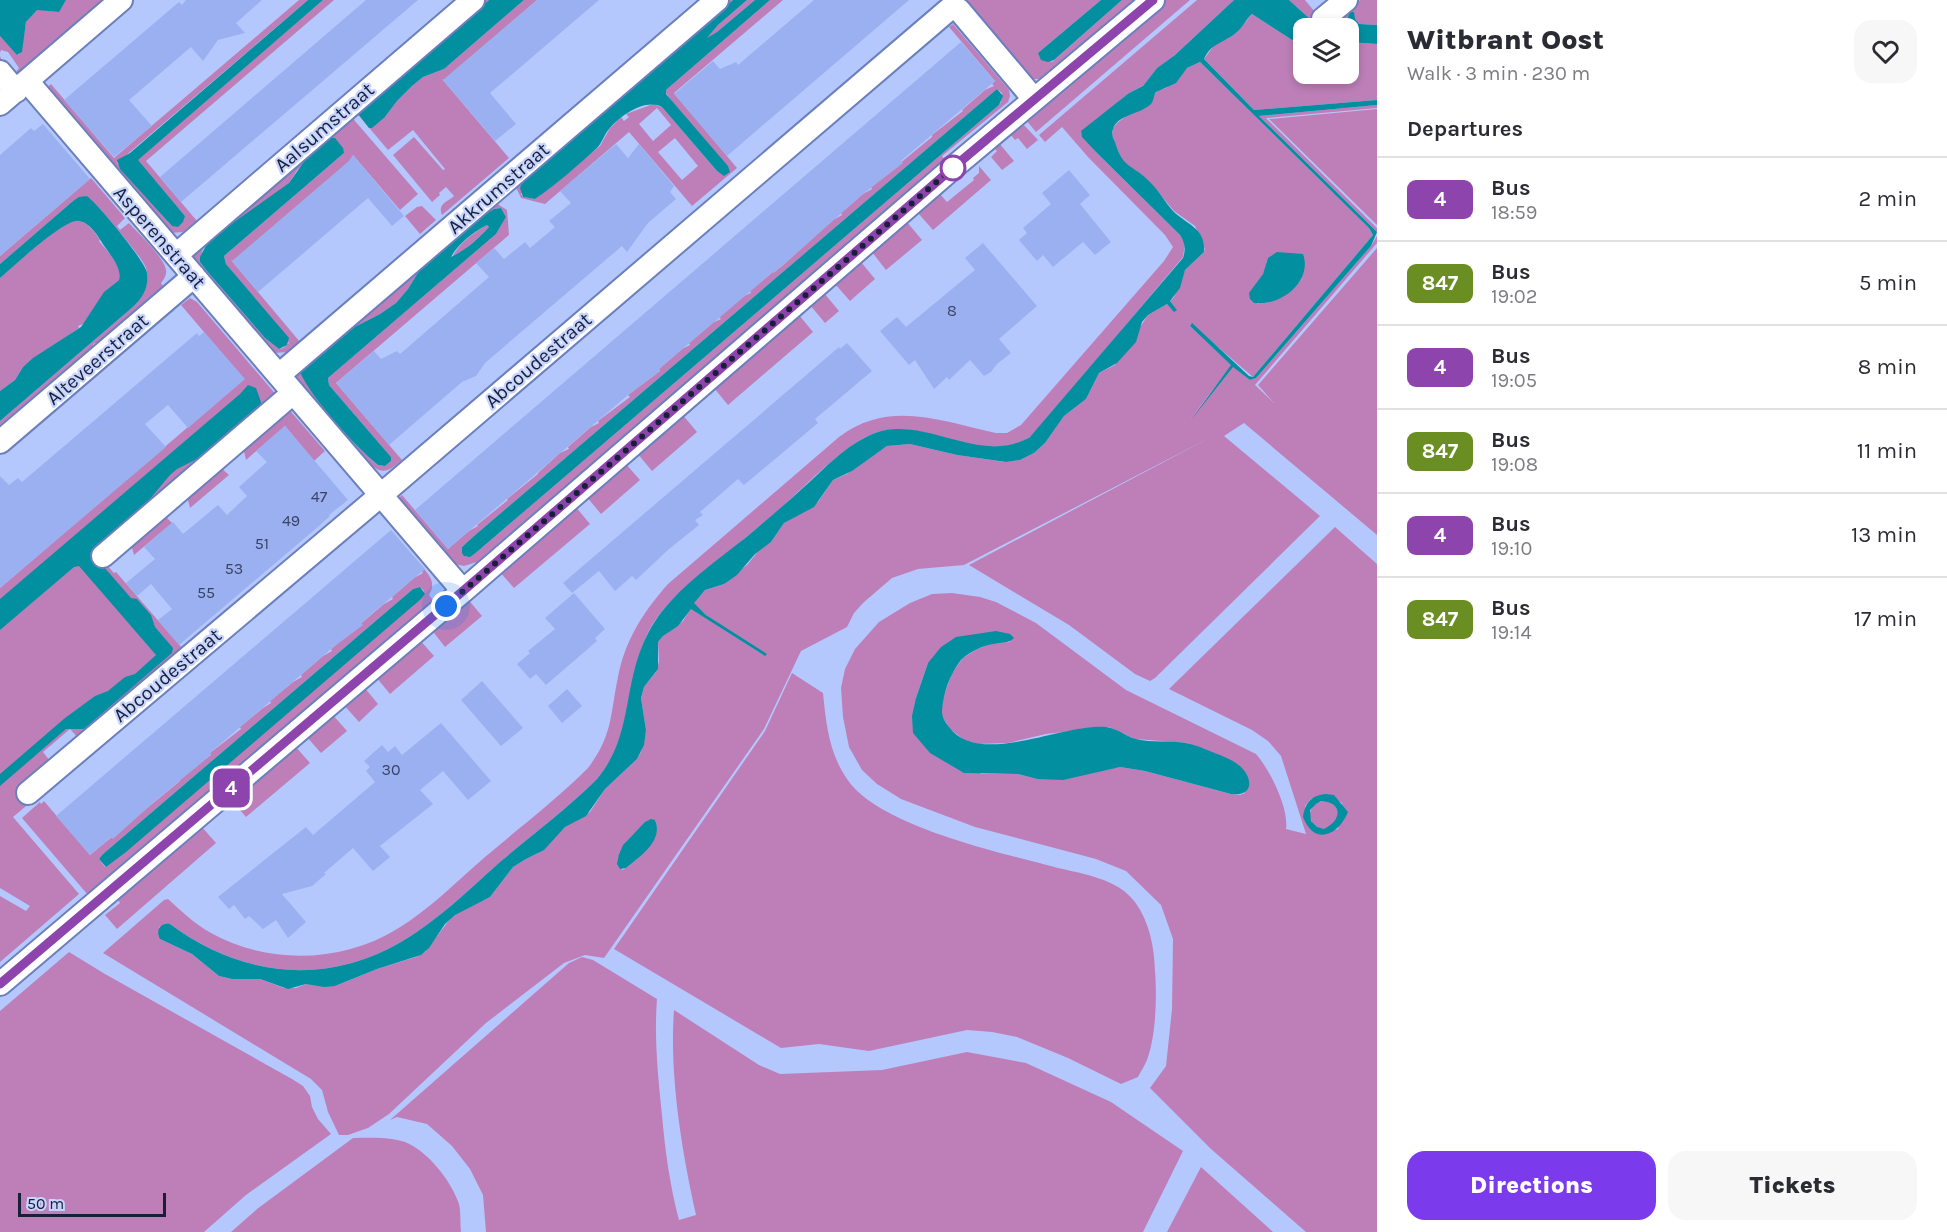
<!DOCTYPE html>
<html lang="en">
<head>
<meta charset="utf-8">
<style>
	:root { --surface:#fff; --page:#f7f7f7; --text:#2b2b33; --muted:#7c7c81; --line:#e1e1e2; --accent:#7c3aed }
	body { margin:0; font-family:Karla,sans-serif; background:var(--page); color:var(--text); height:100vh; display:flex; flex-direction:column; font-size:22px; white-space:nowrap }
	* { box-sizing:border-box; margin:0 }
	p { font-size:20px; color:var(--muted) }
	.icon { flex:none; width:33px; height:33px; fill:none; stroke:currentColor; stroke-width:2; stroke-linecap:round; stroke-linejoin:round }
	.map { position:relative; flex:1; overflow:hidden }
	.drawer { display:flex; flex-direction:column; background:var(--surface); width:570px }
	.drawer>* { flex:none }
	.badge { padding:0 12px; border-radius:9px; font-size:21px; line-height:39px }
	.controls { position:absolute; left:1293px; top:18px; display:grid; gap:12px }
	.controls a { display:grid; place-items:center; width:66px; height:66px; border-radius:12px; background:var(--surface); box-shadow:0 3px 9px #0003; font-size:30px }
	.scale { position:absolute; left:18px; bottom:15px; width:148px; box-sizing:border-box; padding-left:6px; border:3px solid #181f38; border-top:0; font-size:16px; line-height:21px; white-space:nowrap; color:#181f38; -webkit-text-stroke:4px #c7d5fe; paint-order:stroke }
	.you { position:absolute; width:30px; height:30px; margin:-15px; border:4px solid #fff; border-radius:50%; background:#1a73e8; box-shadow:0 0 0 9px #1a73e833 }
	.map>.badge { position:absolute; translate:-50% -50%; box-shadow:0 0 0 3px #fff }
	h2 { padding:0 30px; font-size:22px; line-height:54px }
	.round { display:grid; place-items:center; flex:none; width:63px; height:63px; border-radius:18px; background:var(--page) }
	.head { display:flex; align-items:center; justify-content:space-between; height:102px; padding:0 30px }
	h1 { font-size:28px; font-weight:800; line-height:45px }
	.cta { display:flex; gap:12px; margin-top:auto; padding:12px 30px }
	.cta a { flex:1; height:69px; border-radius:18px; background:var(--accent); color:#fff; font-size:24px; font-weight:800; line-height:69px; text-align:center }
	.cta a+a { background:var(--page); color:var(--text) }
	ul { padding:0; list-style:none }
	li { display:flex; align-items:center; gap:18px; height:84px; padding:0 30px; border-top:2px solid var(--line) }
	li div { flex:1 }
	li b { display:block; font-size:22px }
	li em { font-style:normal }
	li .badge { min-width:66px; font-weight:700; text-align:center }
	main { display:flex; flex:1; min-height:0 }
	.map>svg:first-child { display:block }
</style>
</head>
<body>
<main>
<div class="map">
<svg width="1377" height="1232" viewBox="0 0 1377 1232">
	<rect width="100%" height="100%" fill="#b5c8fd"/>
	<!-- green -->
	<path fill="#be7fb8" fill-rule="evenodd" d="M66,0H109L25,71C14,76 7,70 0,62V56C3,65 7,69 16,72L19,68L8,52L1,50L0,53V36L18,55L21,52L26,22L37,9L58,12Z
		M299,0H308L117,163L172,226L185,216L137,160L323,0H334L146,161L197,221L183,232L171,233L46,88L51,84L114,158Z
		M482,0H489L359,112L385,117L397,101L412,86L423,77L444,69L524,0H537L444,80L442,79L509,158L442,215C437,203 448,202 454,196L446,187L439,193L440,195L432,202L393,155L414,137L443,170L445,169L413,130L388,150L354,110Z
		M728,0H733L577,133L521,194L523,197L535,199L600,146L610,128L621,117L624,121L629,117L626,114L653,104L662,107L717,171L725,176L666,93V90L770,0H783L674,93L737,168L692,206L629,132L545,204L521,198L514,183ZM657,108L671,125L653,141L639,124ZM675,138L698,166L682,180L658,152Z
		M747,0H755L717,32L705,40L718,25Z
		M961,0H1101L1038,53L1052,62L1122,0H1134L1045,76L1039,79H1032Z
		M1166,0H1190L1036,132L1026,120Z
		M1197,0H1234L1175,55L1157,68L1143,86L1129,93L1081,133L1098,154L1180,235L1185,243L1183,257L1036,432C986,476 920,407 866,437C832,456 804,488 775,513C754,531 733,548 712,566C687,586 661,605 647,635C625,683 633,737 597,779C567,809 532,835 500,862C469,890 437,921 401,942C324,987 240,976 170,924L159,927L160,939L192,954L219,976L232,979H260L284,988H296L306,984L335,986L377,969L416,957L425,952L450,919L460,911L490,897L513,867L526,859L538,853L565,827L590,812L605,789L637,759L641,752L646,730L641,698L644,687L656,672L659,661L658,642L663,636L683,621L691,608L765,656L706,615L693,603L705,590L724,584L748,564L759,550L771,542L784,523L818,502L833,480L847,474L887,446L910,444L957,455L1005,462L1020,460L1034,453L1045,443L1064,416L1086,399L1099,373L1115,365L1148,315L1167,304L1174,311L1176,309L1170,301L1174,297L1185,270L1204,252L1205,249L1195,226L1174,211L1153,186L1142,175L1127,166L1120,158L1112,135L1113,128L1117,123L1153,97L1158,90L1166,88L1187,68L1200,62L1369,228L1373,235L1253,377L1191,324L1190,326L1232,365L1191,418L1233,366L1250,380L1256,378L1371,246L1377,236V243L1255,385L1274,403L1258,385L1377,248V535L1244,423L1224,436L1320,516L1155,678L1150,681L1135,674L1069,625L969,565L1213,436L964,565L918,569L892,578L863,603L854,613L847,627L801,651L764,729L604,958L585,955L564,963L486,1023L389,1114L368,1128L348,1135H339L328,1112L322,1090L311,1079L103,953L164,900L168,899C182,912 195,924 211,933C268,965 342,963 397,929C429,910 457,881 485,857C519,828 556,800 588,768C613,735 610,715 618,677C625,640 644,611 668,584L839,437C889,399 941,421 996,433H1007L1021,425L1164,261L1173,247L1165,235L1088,157L1062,127L1045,142L1039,135ZM1267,261L1302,278C1293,293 1274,303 1257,304L1261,278L1265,270ZM655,820C663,837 636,863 622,870L619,854C625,840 641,825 655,820Z
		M1289,0H1305L1325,24L1356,0L1358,2L1360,0H1377V25L1359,24L1350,13L1346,22L1340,28H1320Z
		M1252,14L1303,47L1304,74H1348L1349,42L1377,44V100L1254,110L1204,59L1215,44L1236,33Z
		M953,24L1009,90L1010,96L1008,102L942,156L946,161L477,562L464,566L454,564L398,499L402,495L448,549L469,531L478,526L477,525L508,500L507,499L538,474V473L560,453L569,449L568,447L591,427L599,423L598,421L630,397L628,395L660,371L659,369L682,349L690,345L689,343L712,323L721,319L719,317L742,297L751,293L750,291L773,272L781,267L833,220L842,215L841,213L863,194L872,189L871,187L932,137V135L963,111L962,110L985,90L994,86L992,84L995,81L949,27ZM997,89L1002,93L1001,102L999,105L478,551L466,557L462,547L474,536Z
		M1377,105V108L1266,118L1377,228V232L1259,116Z
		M1377,109V225L1269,119Z
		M349,114L418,194L400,210L353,155V158L233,261L231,260L300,342L287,352L274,353L193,260V252ZM344,153L224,256L226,264L289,343L283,348L279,349L265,338L207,271L200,262L203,248L209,240L275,195L289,183L298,169Z
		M1022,123L1038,140L1027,149L1018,138L1015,140L1010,134Z
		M999,143L1014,161L1002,170L991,157L997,151L994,148Z
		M979,166L991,180L933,230L918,213L940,194L947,202L974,180L973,178L979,173Z
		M91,178L125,218L117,226L120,230L129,223C138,233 164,257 166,270C167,275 164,279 161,283L163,286L98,342L93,344V346L0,426V421L134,306C144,296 150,283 146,268C143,258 96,203 87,196L73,201L0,264V256Z
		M493,201L507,210L509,235L336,383L402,460C393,467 385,476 374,467L371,470L299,387C295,378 296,370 303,363ZM501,208L506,217L496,234L328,378L329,385L391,457V461L385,466L378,465C362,452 300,386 301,369L343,333L380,314L396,303L408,289L422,266L475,221L494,209Z
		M422,206L436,220L420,234L405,216L417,207Z
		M78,220C88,223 95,232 100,240L99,241C107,251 123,265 119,280L108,289L83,324L78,326L79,328L23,367L15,380L0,391V278C16,264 59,222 78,220Z
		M907,222L922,240L886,270L872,252Z
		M487,225L489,227C478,239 466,249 452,258C457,245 474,232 487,225Z
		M861,262L875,279L850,301L835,284Z
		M824,293L839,311L825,323L810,305Z
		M190,298L197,302L278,397L96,553L114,573L116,572L182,648L78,738L70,729L43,752L50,761L31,802L13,817L79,894L0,962V896L26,911L30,906L0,888V588L244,379L181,305Z
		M799,315L813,332L728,405L714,388Z
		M286,406L325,451L314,461L285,426L246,460L243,447Z
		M682,414L697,432L652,471L637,453Z
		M625,463L640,480L601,514L586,496Z
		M220,467L229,475L190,508L187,496Z
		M575,506L590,524L514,588L499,571Z
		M164,515L172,523L134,555L131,544Z
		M1335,527L1377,564V1232H1306L1211,1149L1150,1088L1166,1066L1172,1009L1173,939L1161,905L1126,871L1096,859L975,827L901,799L877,784L862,770L849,747L843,717L841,688L845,669L855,649L879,622L910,603L932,594L952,593L980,597L996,602L1036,623L1126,690L1256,754C1270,770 1289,808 1286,829L1306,834L1281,756L1268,741L1252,730L1169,689ZM1010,634V642L994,643L977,649L963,658L952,673L942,701V716L950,729L964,740L979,744L1008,743L1046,734L1109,727L1135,739L1188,743L1245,793L1240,795L1231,794L1145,771L1120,767L1037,779L1018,774H981L916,698L928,663ZM1325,794L1342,803L1338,829L1319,834L1311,829L1305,806L1311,799Z
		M424,569C432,578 435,585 429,595L433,600L88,895L22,818L40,802L41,804L44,801L90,855L180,781L179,779L211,755L210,753L241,729L240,727L263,708L271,703L270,701L293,682L302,677L301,675L323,656L332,651L331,649L384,604L393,599L392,597L414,578L423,573L422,572ZM420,587L424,591L105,867L99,859L103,854L413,589Z
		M467,598L482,616L445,647L431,629Z
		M419,639L434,656L390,694L376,677Z
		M792,673L823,693C826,723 829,753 847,779C879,827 1003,853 1058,868C1084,874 1118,879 1135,902C1150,923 1154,947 1155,971C1157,995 1156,1034 1148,1057C1146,1064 1141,1071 1138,1077L1121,1084L1068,1058L1017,1037L992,1032L967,1030L869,1051L819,1044L781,1048L614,949L765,731Z
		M364,687L378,704L359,722L343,704Z
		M332,714L347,731L321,753L306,736Z
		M295,746L310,763L246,817L231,800Z
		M1310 815a14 14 0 1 1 28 0a14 14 0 1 1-28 0Z
		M201,826L216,843L117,929L105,915L120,903L117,898Z
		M69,952L105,974L292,1079L303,1086L310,1096L312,1107L318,1119L331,1134L246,1195L204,1232H0V1011Z
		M582,957L593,960L657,999C654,1038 658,1076 662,1115C665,1150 670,1186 679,1220L696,1215C682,1153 669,1074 674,1010L759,1065L780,1074L882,1070L967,1052L1026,1063L1111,1102L1183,1151L1143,1232H486L483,1195L470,1169L452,1146L427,1124L397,1117L390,1120L569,963Z
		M353,1138C372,1138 397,1136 413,1146C432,1157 452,1183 459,1204C461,1212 460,1223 461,1232H231L257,1209Z
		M1201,1167L1273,1232H1167Z"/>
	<!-- water -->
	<path fill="#0290a1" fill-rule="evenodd" d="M0,0H66L59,12L37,10L26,22L22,52L17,55L0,36Z
		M308,0H323L138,160L185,216L183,222L178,227L172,226L120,169L117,160L130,153Z
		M489,0H524L444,69L423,77L412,86L397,101L385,117L372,128H369L359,115L358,112Z
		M733,0H747L718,25L707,38L717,32L755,0H770L666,90V94L728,166L730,172L724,176L717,171L662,107C645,98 620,116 609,129C604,135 602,143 597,148C577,166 557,184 535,199L523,197L520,188L523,180Z
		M1101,0H1122L1054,60L1048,62L1041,60L1038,53Z
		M1234,0H1289L1320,28H1304L1303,47L1252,14C1246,19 1243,27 1237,32C1224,43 1211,43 1204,59L1254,110L1377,100V105L1259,116L1377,232L1371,246L1256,378L1250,380L1233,367L1191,420L1231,365L1190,326L1192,323L1249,376L1253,377L1373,235L1369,228L1200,62L1187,68L1176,83L1156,92C1153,97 1154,100 1151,104C1141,114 1117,115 1113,129C1111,134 1113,138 1115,142C1123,170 1133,164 1150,182C1159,191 1165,202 1173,211C1187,225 1206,228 1204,252L1185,270L1180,288L1170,301L1177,310L1174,312L1167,304L1148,315L1142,322L1136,342L1117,363L1099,373L1086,399L1064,416L1045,443L1034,453L1020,460L1006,462L957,455L910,444L887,446L852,471L833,480L814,507L784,523L771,542L755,554L737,575L724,584L705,590L694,603L706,615L767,654L765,656L691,609L678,626L663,636L658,642V669L644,687L641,698L646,730L644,745L637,759L605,789L586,816L565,827L544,850L526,859L513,867L490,897L455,915L445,924L429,948L421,955L377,969L335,986L324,987L306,984L288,989L260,979H232L219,976L192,954L160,939C155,930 161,922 170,924C240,976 324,987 401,942C437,921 469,890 500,862C532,835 567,809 597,779C632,737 623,691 643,644C650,628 658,615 670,602C695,574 728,553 756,529C772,515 789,501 804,487C824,469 843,448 868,436C921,410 978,468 1030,437L1183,258C1186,249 1185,243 1180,235L1098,154L1082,137L1081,131L1129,93L1143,86L1157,68L1175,55Z
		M1350,12H1354L1355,19L1359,24L1377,25V44L1349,42L1348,28H1340L1346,22Z
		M997,89L1003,96L999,105L478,551L470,557L464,556L462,553V547L474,536Z
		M328,138H335L343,148L344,153L224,256L226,264L289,338L287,345L279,349L265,338L207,271L200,262V257L209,240L289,183L306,159Z
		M87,196C97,203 146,262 147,273C149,287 143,297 134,306L0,421V391L15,380L23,367L33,358L81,327L104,292L119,280C122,268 111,256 105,247C99,238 91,223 79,221C65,218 13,267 0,278V264L73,201L79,197Z
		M501,208L506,217L496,234L328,378L329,385L391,457V461L385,466L378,465C356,447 311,398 300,372L301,369L343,333L380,314L396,303L408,289L422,266L475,221L494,209ZM487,225L489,227C478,239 466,250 451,257C458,244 473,232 487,225Z
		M1277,252L1303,254C1313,282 1280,307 1254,303L1250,299L1249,293L1263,274L1268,258Z
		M248,385L256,388L261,402L260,409L203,456L177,469L170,475L144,506L91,552L131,598L137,599L151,615L155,627L173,648L172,653L84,729H66L0,786V774L65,718L95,696L108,691L125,677L135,674L156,655L79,566L74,567L0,630V599L240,394Z
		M420,587L425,594L421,599L126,852L106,867L99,859L103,854L413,589Z
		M996,631L1010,634L1014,638C1008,644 1001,642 993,644C982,646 969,652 961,660C950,674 943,693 942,711C942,717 945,722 949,727C979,768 1063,723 1106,727C1117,728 1125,736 1136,739C1152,743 1169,740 1186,743C1197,745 1209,751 1220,755C1227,758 1234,761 1240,766C1254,779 1253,797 1231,794L1145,771L1120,767L1063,780L1037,779L1018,774L964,773L930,753L913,733L912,716L916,698L928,663L941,647L956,637Z
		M1325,794L1334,795L1348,812C1338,836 1314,846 1303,817C1305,804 1310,796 1325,794ZM1321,801C1343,802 1342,821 1324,829L1317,827L1311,821L1310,810L1316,804Z
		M651,819L655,820C664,841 639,857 626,868L620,869L617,864L619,854L623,845L645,822Z"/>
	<!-- building -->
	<path fill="#9bb0f1" d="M186,0H262L236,23L245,33L218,40L203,61L191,47L129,100L152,126L114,157L64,100L179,2L182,5Z
		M366,0H418L181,202L160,177Z
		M537,0H599L490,93L516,124L495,141L443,80Z
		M814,0H909L727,156L674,94L713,61L720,69L736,62L738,65Z
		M961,42L995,81L901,161L903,163L863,194L774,273L773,272L659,369L660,371L628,395L448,549L415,510Z
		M43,124L90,179L0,256V155L31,128L34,131Z
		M616,144L628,158L639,144L674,186L670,192L676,199L648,223L627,252L622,246L485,363L476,376L462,382L389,445L336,383L374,351L381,359L397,351L400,354L489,277L476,263L494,248L504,259L525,242L530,248L555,227L549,221L571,203L560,191Z
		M353,155L404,216L392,226L368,198L258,292L232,261L348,162Z
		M1069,170L1090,195L1080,204L1111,242L1095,255L1083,242L1053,267L1043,255L1037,261L1019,240L1027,233L1023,228L1051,204L1042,193Z
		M983,243L1037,306L999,339L1011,353L997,364L991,372L984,376L970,360L949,380L947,377L934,389L915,360L909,365L880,331L897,317L906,327L975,270L965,258Z
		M204,332L245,379L188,428L168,405L145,424L166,447L0,588V476L9,485L18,478L22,482L197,333L199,336Z
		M847,343L872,371L815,419L818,423L744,485L738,479L700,512L703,515L695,520L699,525L669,549L636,580L632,576L615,591L599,571L572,593L563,583L839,347L840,349Z
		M285,426L348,500L329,515L330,516L319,526L179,645L158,620L172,609L161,596L151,584L137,596L126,583L155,559L144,547L173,522L183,534L218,505L227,515L247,496L239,487L267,462L256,451Z
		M391,530L425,569L361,623L363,625L331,649L210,753L211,755L155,801L113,839L111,837L90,855L56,816Z
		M574,593L605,629L595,638L597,641L546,685L536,674L530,679L517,664L530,653L528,651L555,629L545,618Z
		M482,681L523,728L501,746L461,700Z
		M567,689L582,706L562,723L548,706Z
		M441,723L491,781L468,800L443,771L420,790L433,804L380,846L390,857L373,871L353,848L324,873L326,874L312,886L282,894L306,922L288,938L276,920L263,929L249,916L245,919L234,905L229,909L218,897L306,827L313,835L375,782L366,771L370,767L364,761L382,745L388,752L395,746L402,755Z"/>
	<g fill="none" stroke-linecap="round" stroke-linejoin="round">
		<defs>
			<path id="street" d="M1323,19L1346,0
				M0,72L16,91
				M27,81L463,591
				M0,104L121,0
				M176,255L473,0
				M279,375L717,0
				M0,442L194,276
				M103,556L293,393
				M28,793L381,495L947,11L952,7L959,10L1034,99
				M0,984L463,591L955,166L1153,0"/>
		</defs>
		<!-- street casing -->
		<use href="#street" stroke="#6c7fbd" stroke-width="26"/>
		<!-- street -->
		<use href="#street" stroke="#fff" stroke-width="22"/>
	</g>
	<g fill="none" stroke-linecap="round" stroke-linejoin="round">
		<defs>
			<path id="line" d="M0,984L463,591L955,166L1153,0"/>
		</defs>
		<!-- line casing -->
		<use href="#line" stroke="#fff" stroke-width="14"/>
		<!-- line -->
		<use href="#line" stroke="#8e44ad" stroke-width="9"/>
		<!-- walk -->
		<path stroke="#181f38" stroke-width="6" stroke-dasharray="0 10.8" d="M446,606L955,166L953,168"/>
	</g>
	<!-- markers -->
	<circle fill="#fff" stroke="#8e44ad" stroke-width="3" cx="953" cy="168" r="12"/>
	<g text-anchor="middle" stroke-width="4.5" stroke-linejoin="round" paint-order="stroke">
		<!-- number labels -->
		<g font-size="16" fill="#394366">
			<text x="952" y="316">8</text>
			<text x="319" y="502">47</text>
			<text x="291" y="526">49</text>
			<text x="262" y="549">51</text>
			<text x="234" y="574">53</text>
			<text x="206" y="598">55</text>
			<text x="391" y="775">30</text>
		</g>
		<!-- street labels -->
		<g font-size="20" fill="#181f38" stroke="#c7d5fe">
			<text transform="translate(324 127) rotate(-41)" y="7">Aalsumstraat</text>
			<text transform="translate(498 188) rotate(-41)" y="7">Akkrumstraat</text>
			<text transform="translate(160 237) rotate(49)" y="7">Asperenstraat</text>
			<text transform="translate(97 359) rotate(-41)" y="7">Alteveerstraat</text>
			<text transform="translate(538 360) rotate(-41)" y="7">Abcoudestraat</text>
			<text transform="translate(167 675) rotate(-40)" y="7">Abcoudestraat</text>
		</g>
	</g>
</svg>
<div class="controls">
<a><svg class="icon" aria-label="layers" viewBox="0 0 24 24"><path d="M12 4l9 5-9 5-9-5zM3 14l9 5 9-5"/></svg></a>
</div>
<div class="scale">50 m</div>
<div class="you" style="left:446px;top:606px"></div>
<b class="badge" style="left:231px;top:788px;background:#8e44ad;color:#fff">4</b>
</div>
<section class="drawer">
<div class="head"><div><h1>Witbrant Oost</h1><p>Walk · 3 min · 230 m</p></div><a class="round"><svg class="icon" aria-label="heart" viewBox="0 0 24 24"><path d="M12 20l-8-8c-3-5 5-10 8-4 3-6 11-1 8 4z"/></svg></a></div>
<h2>Departures</h2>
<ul>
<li><span class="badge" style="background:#8e44ad;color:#fff">4</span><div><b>Bus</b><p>18:59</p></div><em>2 min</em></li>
<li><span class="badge" style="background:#6b8e23;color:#fff">847</span><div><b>Bus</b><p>19:02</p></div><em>5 min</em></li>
<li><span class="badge" style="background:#8e44ad;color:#fff">4</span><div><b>Bus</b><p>19:05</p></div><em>8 min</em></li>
<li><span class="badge" style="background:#6b8e23;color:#fff">847</span><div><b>Bus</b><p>19:08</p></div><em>11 min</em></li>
<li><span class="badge" style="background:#8e44ad;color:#fff">4</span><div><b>Bus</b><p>19:10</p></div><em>13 min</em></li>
<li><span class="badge" style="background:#6b8e23;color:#fff">847</span><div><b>Bus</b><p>19:14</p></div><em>17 min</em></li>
</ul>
<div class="cta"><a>Directions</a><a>Tickets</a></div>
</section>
</main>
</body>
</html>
